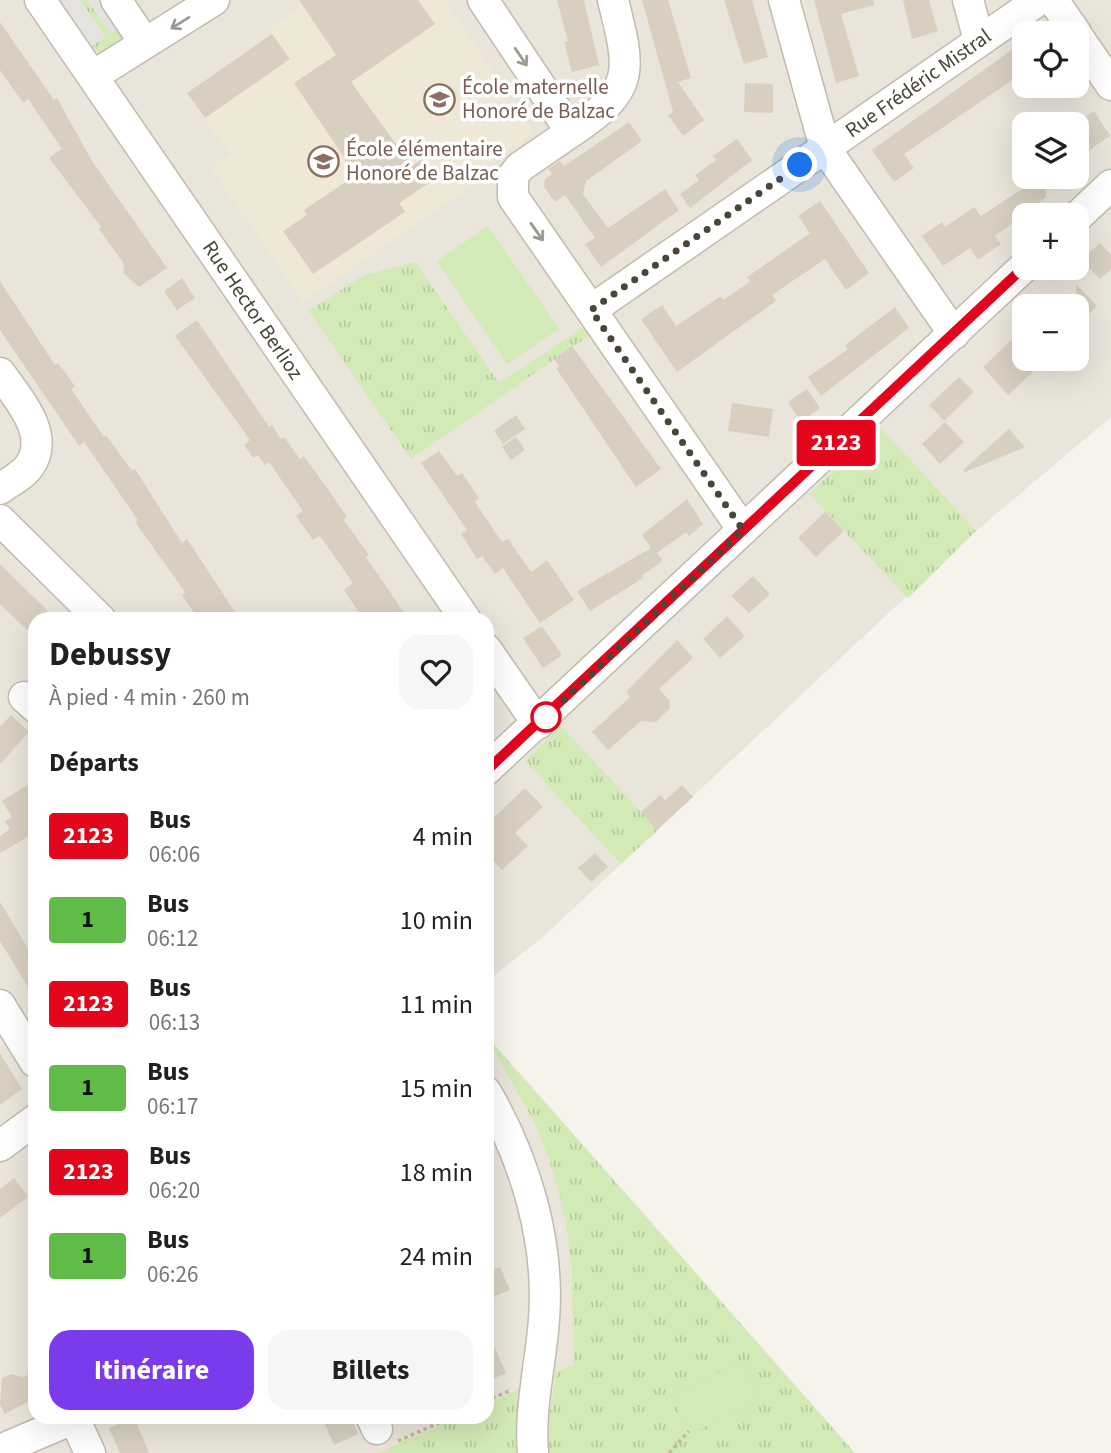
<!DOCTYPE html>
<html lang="fr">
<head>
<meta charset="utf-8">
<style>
	:root { --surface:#fff; --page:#f6f6f6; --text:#202124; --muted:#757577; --accent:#7c3aed }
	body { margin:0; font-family:"Source Sans 3",sans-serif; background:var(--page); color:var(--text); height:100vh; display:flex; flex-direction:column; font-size:26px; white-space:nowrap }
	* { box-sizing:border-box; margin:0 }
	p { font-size:23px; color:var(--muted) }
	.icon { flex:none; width:38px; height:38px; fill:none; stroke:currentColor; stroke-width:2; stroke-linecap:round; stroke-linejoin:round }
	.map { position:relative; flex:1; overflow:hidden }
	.side { position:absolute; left:28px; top:612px; width:466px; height:812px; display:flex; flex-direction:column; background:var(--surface); border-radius:21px; box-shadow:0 7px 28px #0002 }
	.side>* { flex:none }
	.badge { padding:0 14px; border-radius:5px; font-size:24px; line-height:46px }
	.buttons { position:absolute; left:1012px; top:21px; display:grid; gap:14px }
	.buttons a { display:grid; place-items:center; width:77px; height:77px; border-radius:14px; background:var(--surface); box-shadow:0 7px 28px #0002; font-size:35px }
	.you { position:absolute; width:35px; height:35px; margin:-18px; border:5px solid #fff; border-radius:50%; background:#1a73e8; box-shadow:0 0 0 10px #1a73e833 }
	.map>.badge { position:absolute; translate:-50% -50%; box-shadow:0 0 0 4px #fff }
	h2 { padding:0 21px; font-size:26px; line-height:63px }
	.round { display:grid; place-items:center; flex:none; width:74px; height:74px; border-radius:21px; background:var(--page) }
	.head { display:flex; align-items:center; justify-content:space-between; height:119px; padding:0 21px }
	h1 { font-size:33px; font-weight:700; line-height:52px }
	.cta { display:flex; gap:14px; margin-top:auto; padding:14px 21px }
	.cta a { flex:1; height:80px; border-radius:21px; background:var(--accent); color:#fff; font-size:28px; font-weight:700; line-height:80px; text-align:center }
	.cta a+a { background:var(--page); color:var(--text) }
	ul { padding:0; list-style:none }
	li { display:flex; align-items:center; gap:21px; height:84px; padding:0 21px }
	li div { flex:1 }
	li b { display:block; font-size:26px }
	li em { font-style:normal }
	li .badge { min-width:77px; font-weight:700; text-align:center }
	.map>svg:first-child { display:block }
</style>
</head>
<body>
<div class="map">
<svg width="1111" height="1453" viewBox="0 0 1111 1453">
	<defs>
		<pattern id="grass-tufts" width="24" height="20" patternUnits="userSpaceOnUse" patternTransform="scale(1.75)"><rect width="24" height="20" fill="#d2eab5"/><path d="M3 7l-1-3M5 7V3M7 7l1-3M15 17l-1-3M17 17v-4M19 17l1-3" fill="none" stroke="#b6ca9c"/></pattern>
	</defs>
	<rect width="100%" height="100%" fill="#f6f3ec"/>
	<!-- residential -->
	<path fill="#eae5da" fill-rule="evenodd" d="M0,0H1111V417L976,531L543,937L487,981L486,620H35V1418H486L487,1036L855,1453H0ZM1024,33H1076V86H1024ZM1024,124H1076V177H1024ZM1024,215H1076V268H1024ZM1024,306H1076V359H1024Z"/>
	<!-- education -->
	<path fill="#efe8d6" d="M310,0H445L534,133L473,174L477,182L303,302L211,168L230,154L187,93L271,34L269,29Z"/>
	<!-- grass -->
	<path fill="url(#grass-tufts)" d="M80,0H87L111,33L124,25L123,42L107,53L93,50L91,47L105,36Z
		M415,262L499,383L586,326L591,334L411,459L309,311L362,276Z
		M880,427L976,531L908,598L809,494Z
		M561,726L658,830L621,864L525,761Z
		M486,1036L855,1453H549V1420L556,1372L573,1365L572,1267L565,1218L553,1171L537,1127Z
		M522,1388L519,1453H377L456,1418H486L487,1404Z"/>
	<!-- park -->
	<path fill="#d2eab5" d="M488,226L559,329L507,364L437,261Z
		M740,1363L747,1366L761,1397L757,1403L693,1433L686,1429L673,1398L676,1392Z"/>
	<!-- parking -->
	<path fill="#e5e3e0" d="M59,0H80L105,37L91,47Z
		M87,0H107L124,25L111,34Z"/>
	<!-- building -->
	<path fill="#d8cfc1" d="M299,0H418L435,24L351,82L412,166L422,159L435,179L399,203L405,212L313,274L283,231L307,215L304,210L356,175L294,83L336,55Z
		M557,0H584L599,65L572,72L564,42L568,41Z
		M642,0H668L691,78L678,82L704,120L683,136L668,115L673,112Z
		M724,0H752L768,57L744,64Z
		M814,0H873L874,5L841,14L859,76L836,83Z
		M903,0H929L938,31L912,39Z
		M0,22L54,100L57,98L92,161L167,268L139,287L123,273L124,264L99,229L101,227L49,158L62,149L28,99L23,103L0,70Z
		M272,34L290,59L205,118L187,93Z
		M1024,45V72L904,154L914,168L894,182L872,150L1013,49L1015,51Z
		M745,83L773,84V113L744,112Z
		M1094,111L1110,136L1076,159V123Z
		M629,122L642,141L586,181L583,194L608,228L665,189L679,210L601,267L585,244L595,238L565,195L555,202L544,187L545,179L552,174L548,169L560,161L564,166Z
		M737,139L752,160L690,208L680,194L699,180L695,175L716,160L713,156Z
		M1037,179L1046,191V197L995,236L1001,244L978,260L970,248L943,266L922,236L942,222L945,227L974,207L981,216Z
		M820,201L869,273L846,290L825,259L772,295L776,301L677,372L641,319L662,305L676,326L721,296L723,300L751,281L747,277L810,233L798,216Z
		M1100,243L1111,255V269L1100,279L1081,260Z
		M182,278L195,298L177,310L164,291Z
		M0,281L55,365L58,363L75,386L71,389L104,437L106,435L132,471L135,469L182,543L187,539L240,620H199L182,595L185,592L135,522L138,520L84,442L79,446L0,330Z
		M1076,284L1097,306L1076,327Z
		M895,307L909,328L821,396L808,377L848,349L845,345Z
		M197,320L269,427L272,425L281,439L284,437L300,459L304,456L330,492L347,517L343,519L369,555L366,557L409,620H364L344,590L353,583L320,536L313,540L296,516L303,511L269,462L265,465L258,455L253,458L244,445L250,440L175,336Z
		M1024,328V361L1033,372L1008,395L983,367Z
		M572,346L661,469L636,487L556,368L559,366L554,359Z
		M959,377L974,392L944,421L929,405Z
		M807,389L820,408L801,422L788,402Z
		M732,403L773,409L769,437L728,431Z
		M516,415L525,429L503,444L494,431Z
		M945,422L964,442L940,464L922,444Z
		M1009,429L1025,447L965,472L963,470Z
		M516,437L525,450L511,460L502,447Z
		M439,451L457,476L462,473L479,498L475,502L502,542L508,539L531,572L547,560L574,600L540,623L503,568L495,574L482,556L477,559L461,534L467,530L421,463Z
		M687,499L703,524L689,536L686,532L657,553L663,561L641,576L643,578L590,611L577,591L651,548L642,535Z
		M825,512L844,531L816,557L798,538Z
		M0,564L48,611L39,620H35L28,631L0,604Z
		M753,576L770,594L749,613L731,596Z
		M727,616L745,636L720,658L703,639Z
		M542,626L562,655L543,668L523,638Z
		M677,640L693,658L659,689L670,701L669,709L656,722L641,721L608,750L592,732L630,697L626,692Z
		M11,715L29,732L0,764V727Z
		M35,780V833L0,853V836L10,829L5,821L12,817L2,801Z
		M682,785L693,797L657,830L641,812L660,795L665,800Z
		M525,788L543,807L515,833L528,846L502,870L486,853V825Z
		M595,853L608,867L591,882L578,868Z
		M0,902L35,960V998L0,941Z
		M0,1053L22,1089L0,1105Z
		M14,1178L28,1197L0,1218V1189Z
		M500,1267L510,1290L486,1300V1272Z
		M486,1328L506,1373L486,1382Z
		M35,1371V1398L5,1414L0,1405L2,1378L11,1374L23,1377Z
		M134,1418L143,1438L149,1453H120L109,1428Z
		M322,1418H351L358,1434L334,1445Z"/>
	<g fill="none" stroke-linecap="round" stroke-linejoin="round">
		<defs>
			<path id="minor" d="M40,0L466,620
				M116,0L144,42
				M483,0L571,132L520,167L513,176V197L743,530
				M784,0L825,148L954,334
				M968,0L979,40
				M1053,0L1076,33
				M1076,34L1111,85
				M93,76L214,0
				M571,132C636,89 631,72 613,0
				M1076,218L1111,185
				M591,310L1039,0
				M0,373C17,397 51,434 30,465C24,475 9,482 0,489
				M0,520L101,620
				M486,649L538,724
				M24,697L35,707
				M486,770L1024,267
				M0,1005L35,1062
				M486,1092C525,1159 550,1241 544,1319C541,1363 529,1409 533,1453
				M0,1146L35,1120
				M74,1418L90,1453
				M372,1418L377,1429
				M0,1450L75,1418"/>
		</defs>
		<!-- minor casing -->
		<use href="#minor" stroke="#c2bbae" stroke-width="33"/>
		<!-- path -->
		<path stroke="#c4b79f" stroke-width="3.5" stroke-dasharray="3.5 3.5" stroke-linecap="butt" d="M486,1401L511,1390
			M398,1441L450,1418
			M669,1453L689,1431"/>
		<!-- minor -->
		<use href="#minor" stroke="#fff" stroke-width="30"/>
	</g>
	<!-- one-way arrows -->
	<defs><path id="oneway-shaft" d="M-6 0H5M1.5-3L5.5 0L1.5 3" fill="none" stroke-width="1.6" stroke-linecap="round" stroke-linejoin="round" transform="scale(1.75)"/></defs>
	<g stroke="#9c9892">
		<use href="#oneway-shaft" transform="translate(180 23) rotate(148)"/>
		<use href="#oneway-shaft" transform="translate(521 57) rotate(56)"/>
		<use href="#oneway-shaft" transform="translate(537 232) rotate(55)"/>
	</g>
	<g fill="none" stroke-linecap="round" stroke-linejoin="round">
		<defs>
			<path id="line" d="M486,771L1024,267"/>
		</defs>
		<!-- line casing -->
		<use href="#line" stroke="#fff" stroke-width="16"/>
		<!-- line -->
		<use href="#line" stroke="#e3051c" stroke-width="10"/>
		<!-- walk -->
		<path stroke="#4b4439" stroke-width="7" stroke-dasharray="0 12.6" d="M546,717L743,530L591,310L800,165"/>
	</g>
	<!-- icons -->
	<defs>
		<symbol id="school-ring" viewBox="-11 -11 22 22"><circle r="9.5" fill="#fff" stroke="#8d6e63" stroke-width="1.5"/><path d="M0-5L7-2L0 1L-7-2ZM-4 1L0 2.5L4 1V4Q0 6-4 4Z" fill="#8d6e63"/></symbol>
	</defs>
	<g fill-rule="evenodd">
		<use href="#school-ring" x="422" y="82" width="35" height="35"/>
		<use href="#school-ring" x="306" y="144" width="35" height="35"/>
	</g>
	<!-- markers -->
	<circle fill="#fff" stroke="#e3051c" stroke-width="3.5" cx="546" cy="717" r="14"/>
	<g text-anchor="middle" stroke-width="7" stroke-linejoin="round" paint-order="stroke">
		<!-- street labels -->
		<g font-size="21" fill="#4b4439" stroke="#fff">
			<text transform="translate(918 83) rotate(-35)" y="7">Rue Frédéric Mistral</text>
			<text transform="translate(253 310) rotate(56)" y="7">Rue Hector Berlioz</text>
		</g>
		<!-- education labels -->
		<g font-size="21" fill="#785e54" stroke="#fff" text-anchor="start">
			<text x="462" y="94">École maternelle<tspan x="462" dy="24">Honoré de Balzac</tspan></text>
			<text x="346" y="156">École élémentaire<tspan x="346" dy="24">Honoré de Balzac</tspan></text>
		</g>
	</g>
</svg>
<div class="buttons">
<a><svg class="icon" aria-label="locate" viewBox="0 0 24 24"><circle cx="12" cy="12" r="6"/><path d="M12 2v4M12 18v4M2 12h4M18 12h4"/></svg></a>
<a><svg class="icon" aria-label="layers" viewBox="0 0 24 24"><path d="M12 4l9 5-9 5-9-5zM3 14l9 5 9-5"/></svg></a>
<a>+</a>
<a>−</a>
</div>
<div class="you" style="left:800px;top:165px"></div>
<b class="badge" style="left:836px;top:443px;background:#e3051c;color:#fff">2123</b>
<section class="side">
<div class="head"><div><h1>Debussy</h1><p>À pied · 4 min · 260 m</p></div><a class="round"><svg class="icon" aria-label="heart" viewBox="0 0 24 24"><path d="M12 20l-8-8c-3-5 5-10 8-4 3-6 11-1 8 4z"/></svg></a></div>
<h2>Départs</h2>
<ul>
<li><span class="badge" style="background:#e3051c;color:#fff">2123</span><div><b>Bus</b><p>06:06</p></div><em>4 min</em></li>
<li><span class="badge" style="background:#60bb47;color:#111">1</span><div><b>Bus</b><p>06:12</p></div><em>10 min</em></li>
<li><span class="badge" style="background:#e3051c;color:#fff">2123</span><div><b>Bus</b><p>06:13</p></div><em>11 min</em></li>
<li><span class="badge" style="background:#60bb47;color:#111">1</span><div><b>Bus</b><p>06:17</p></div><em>15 min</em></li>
<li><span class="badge" style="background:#e3051c;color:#fff">2123</span><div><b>Bus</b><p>06:20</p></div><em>18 min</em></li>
<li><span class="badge" style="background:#60bb47;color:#111">1</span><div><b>Bus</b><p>06:26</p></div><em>24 min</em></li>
</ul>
<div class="cta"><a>Itinéraire</a><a>Billets</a></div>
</section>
</div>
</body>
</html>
